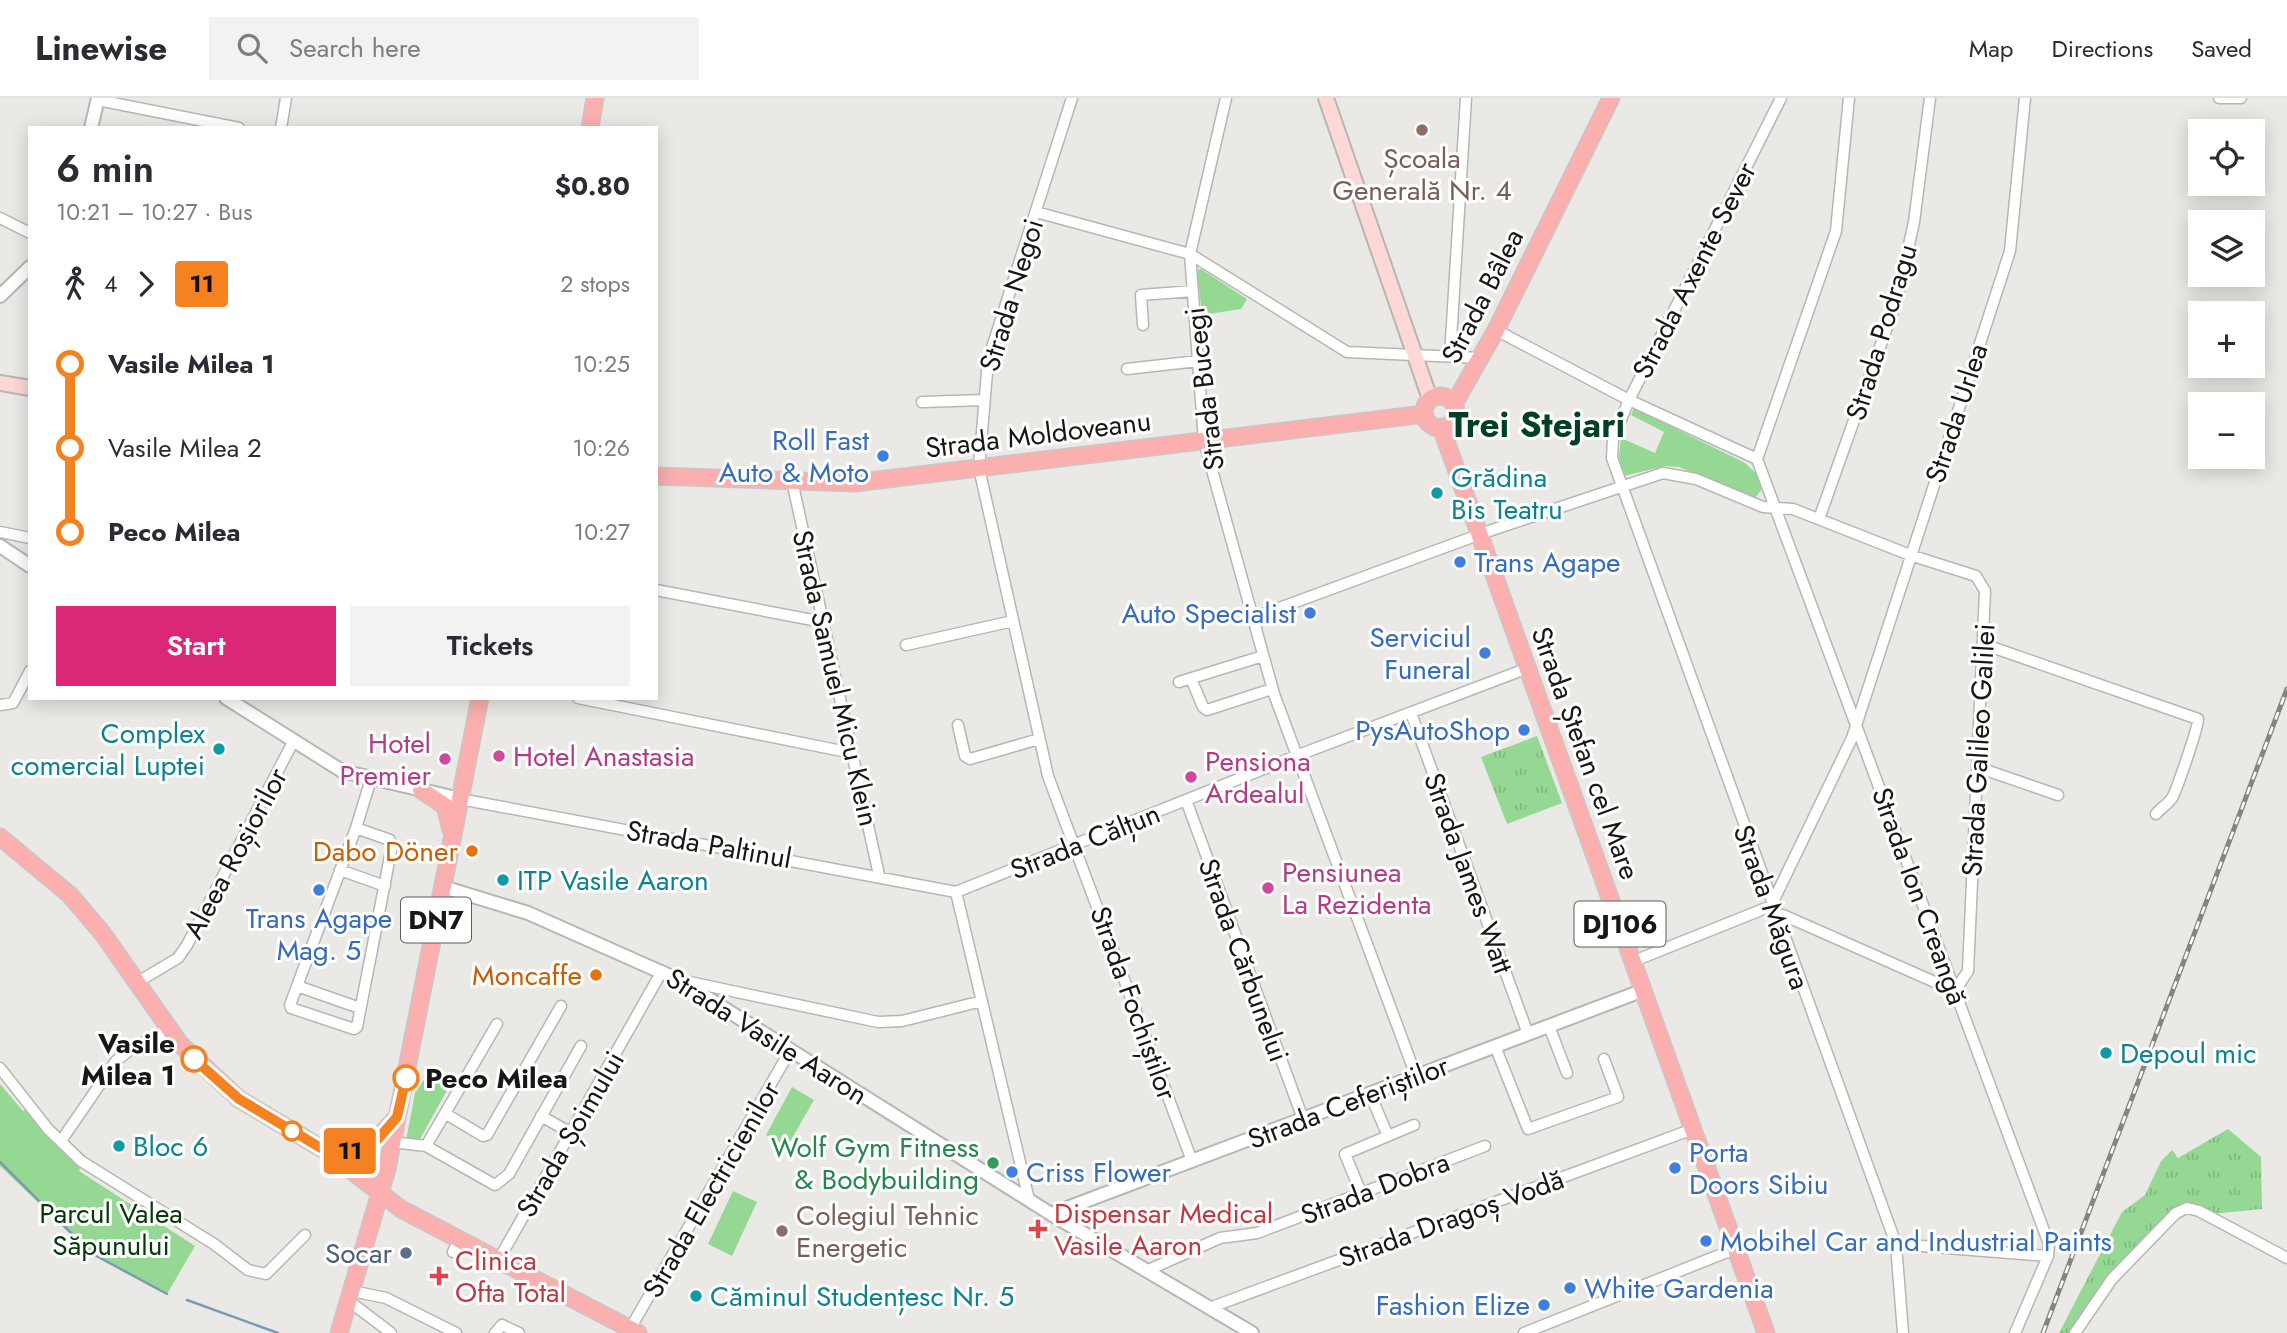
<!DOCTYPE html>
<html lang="en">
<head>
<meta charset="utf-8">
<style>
	:root { --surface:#fff; --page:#f2f2f3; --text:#2b2b33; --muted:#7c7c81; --line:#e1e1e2; --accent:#db2777 }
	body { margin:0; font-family:Jost,sans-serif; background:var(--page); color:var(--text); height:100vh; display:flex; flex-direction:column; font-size:26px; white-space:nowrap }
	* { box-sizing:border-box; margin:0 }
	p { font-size:23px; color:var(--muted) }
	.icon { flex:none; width:38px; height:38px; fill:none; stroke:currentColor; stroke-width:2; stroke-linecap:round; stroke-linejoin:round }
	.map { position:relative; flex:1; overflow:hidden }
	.side { position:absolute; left:28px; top:28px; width:630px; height:574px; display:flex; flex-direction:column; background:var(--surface); border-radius:0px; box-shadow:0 4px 18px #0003 }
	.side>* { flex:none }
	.badge { padding:0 14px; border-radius:5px; font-size:24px; line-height:46px }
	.tools { position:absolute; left:2188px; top:21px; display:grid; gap:14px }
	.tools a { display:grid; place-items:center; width:77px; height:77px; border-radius:0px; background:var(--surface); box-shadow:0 4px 18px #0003; font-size:35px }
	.map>.badge { position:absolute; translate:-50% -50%; box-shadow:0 0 0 4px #fff }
	.legs { display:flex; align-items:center; gap:10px; height:77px; padding:0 28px; font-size:23px }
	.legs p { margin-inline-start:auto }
	.head { display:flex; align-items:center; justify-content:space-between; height:119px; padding:0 28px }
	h1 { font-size:38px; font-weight:600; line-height:52px }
	.primary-button { display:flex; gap:14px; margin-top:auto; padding:14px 28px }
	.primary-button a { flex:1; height:80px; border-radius:0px; background:var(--accent); color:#fff; font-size:28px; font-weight:600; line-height:80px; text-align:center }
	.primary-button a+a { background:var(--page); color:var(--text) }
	ul { padding:0 28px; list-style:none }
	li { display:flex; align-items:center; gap:24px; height:84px; font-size:26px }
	li i { display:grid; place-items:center; width:10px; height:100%; margin:0 9px; background:currentColor }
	li i::after { content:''; width:18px; height:18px; margin:-9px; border:5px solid; border-radius:50%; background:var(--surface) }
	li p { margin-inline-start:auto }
	li:first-child i { background:linear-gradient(#0000 50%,currentColor 0) }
	li:last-child i { background:linear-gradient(currentColor 50%,#0000 0) }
	header { display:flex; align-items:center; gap:42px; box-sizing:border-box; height:98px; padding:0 35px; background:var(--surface); border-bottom:2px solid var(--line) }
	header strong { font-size:33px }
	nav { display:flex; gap:38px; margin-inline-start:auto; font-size:24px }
	.search { width:490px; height:63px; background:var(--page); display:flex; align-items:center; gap:18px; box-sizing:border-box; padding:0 24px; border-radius:0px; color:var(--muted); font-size:26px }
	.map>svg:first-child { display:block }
</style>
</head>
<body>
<header>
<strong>Linewise</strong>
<div class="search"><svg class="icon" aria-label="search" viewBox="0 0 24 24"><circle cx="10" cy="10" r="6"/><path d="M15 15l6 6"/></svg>Search here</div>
<nav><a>Map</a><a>Directions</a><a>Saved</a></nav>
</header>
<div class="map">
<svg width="2287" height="1235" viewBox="0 0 2287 1235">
	<defs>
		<pattern id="grass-tufts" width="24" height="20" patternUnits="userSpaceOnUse" patternTransform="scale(1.75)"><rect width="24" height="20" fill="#95d893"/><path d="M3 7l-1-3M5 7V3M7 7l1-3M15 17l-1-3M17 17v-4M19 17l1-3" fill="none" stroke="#80b97e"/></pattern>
	</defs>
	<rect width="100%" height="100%" fill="#ebe9e5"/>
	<!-- grass -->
	<path fill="url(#grass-tufts)" d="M1537,638L1562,705L1507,726L1481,659Z
		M2228,1031L2261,1059L2262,1111L2211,1116L2187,1104L2175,1109L2107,1178L2070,1235H2059L2122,1114L2145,1097L2161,1063L2172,1052L2178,1060Z"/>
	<!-- park -->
	<path fill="#95d893" d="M1201,171L1247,201L1241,211L1202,217L1197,172Z
		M1634,310L1745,365L1757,376L1762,391L1755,400L1679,369L1665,368L1624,378L1619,359L1621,340L1655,355L1664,334L1631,317Z
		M426,979L451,985L419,1043H406L415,995Z
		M0,986L23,1013L28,1010L82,1067L79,1073L195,1148L167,1196L91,1155L0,1068Z
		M792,989L814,1002L787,1049L766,1037Z
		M733,1093L757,1104L732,1158L708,1146Z"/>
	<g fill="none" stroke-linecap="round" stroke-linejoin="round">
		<!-- stream -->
		<path stroke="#7b9bb5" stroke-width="2.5" d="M0,1064L91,1155L167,1196
			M187,1202L278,1235"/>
		<defs>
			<path id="minor" d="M1072,0L988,262L979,370L1048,678L1192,1063
				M1226,0L1190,156L1204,343L1274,596L1416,978
				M1781,0L1629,302L1613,341L1612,360L1896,1146L1903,1235
				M2219,0H2241
				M98,2L239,30
				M281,30L286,0
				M1036,114L1190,156L1347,254L1481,260
				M0,120L30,135
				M1143,227L1141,197L1193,193
				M1496,232L1629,302L1757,361
				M1450,258L1466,0
				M1127,271L1198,263
				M922,304L984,302
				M1757,361L2049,1146L2048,1158L2015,1235
				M1757,361L1836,133L1849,0
				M792,383L879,777
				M1819,421L1897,201L1914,124L1930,0
				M0,434L30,440
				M656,492L823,524
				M1252,520L1489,433L1663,375L1696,381L1763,409L1793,411L1910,457L1976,478L1985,493L1968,873L1955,893L1783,817H1775
				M1983,546L2198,621C2199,627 2176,694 2172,700C2168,706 2161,710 2156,716
				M906,547L1013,523
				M1192,583L1203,609L1207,612L1272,591
				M1179,584L1263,558
				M578,600L852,655
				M0,607L13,605L30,573
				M1411,615L1528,936
				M958,627L965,658L970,661L1039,641
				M1977,669L2058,697
				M460,701L956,794
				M1186,702L1303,1021
				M356,730L390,742L392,748L357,929L354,931L291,910L290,907L356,730L371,681
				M340,772L385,788
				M956,794L1296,658L1528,570
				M956,794L1029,1102
				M1634,863L1771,808L1852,640L2010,153L2025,0
				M685,883L878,924L902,923L982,903
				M136,885L178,860L187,847L293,644
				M297,888L360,910
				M1549,928L1567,975
				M1495,948L1528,1031L1618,999L1604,961
				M0,970L48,1031L81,1063L214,1146L248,1172L266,1176L305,1137
				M1370,996L1388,1038
				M446,1016L483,1038L487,1037L561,908
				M541,1018L571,1035
				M61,1043L116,963L131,951L168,932
				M392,1044L426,1048L495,1087L509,1076L581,948
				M426,1048L497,926
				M1361,1095L1345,1056L1414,1027
				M1896,1146L2048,1158
				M453,1154L458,1143
				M498,1163L662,873
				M1146,1173L1220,1140L1257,1135L1485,1048
				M352,1193L386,1200L456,1235
				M349,1203L391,1235
				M1209,1210L1693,1031
				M630,1231L791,951
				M495,1235L502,1227L519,1235
				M1524,1235L1737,1150
				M2075,1235L2112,1181L2176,1115L2187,1110L2199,1113L2287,1160"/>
			<path id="tertiary" d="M91,30L98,0
				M0,198L30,169
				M0,448L30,468
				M226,600L342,673L460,701
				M443,789L528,815L679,882L1051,1116L1252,1235
				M1051,1116L1644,892"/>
			<path id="secondary" d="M1326,0L1430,301
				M0,285L30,290"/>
			<path id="primary" d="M590,30L595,0
				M1424 314a16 16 0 1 1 32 0a16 16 0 1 1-32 0Z
				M1454,306L1496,232L1611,0
				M1441,329L1766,1235
				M656,378L854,385L1425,316
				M421,692L445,708L451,732
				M0,739L70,797L103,836L180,946L239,1001L326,1053L401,1111L638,1235
				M326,1053C359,1055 374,1046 395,1021
				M339,1235L387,1071L480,600"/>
		</defs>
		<!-- minor casing -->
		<use href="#minor" stroke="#b8b6b3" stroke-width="13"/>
		<!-- tertiary casing -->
		<use href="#tertiary" stroke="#b8b6b3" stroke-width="16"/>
		<!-- secondary casing -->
		<use href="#secondary" stroke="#b8b6b3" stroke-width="18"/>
		<!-- primary casing -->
		<use href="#primary" stroke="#c8c7c7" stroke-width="19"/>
		<!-- minor -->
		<use href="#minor" stroke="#fff" stroke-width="10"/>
		<!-- tertiary -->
		<use href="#tertiary" stroke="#fff" stroke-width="12"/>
		<!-- secondary -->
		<use href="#secondary" stroke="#fdd8d7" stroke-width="14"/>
		<!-- primary -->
		<use href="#primary" stroke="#fbb0af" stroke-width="16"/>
		<defs>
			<path id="rail" d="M2043,1235L2287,591"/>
		</defs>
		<!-- rail casing -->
		<use href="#rail" stroke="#868482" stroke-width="5"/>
		<!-- rail -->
		<use href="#rail" stroke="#fff" stroke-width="2.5" stroke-dasharray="8" stroke-linecap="butt"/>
	</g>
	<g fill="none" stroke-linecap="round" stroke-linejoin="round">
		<defs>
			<path id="line-1" d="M194,961L239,1001L326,1053L359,1052L378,1041L397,1019L406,980"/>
		</defs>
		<!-- line-1 casing -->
		<use href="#line-1" stroke="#fff" stroke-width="16"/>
		<!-- line-1 -->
		<use href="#line-1" stroke="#f58220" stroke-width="10"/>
	</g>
	<!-- markers -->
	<g fill="#8d6e63" stroke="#fff" stroke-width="2.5">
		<circle cx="1422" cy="32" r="7"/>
		<circle cx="782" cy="1133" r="7"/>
	</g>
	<g fill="#3f7fe0" stroke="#fff" stroke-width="2.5">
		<circle cx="883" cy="358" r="7"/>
		<circle cx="1460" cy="464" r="7"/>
		<circle cx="1310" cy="515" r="7"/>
		<circle cx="1485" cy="555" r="7"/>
		<circle cx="1524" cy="632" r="7"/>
		<circle cx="319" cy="792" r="7"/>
		<circle cx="1675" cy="1070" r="7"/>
		<circle cx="1012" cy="1074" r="7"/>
		<circle cx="1706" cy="1143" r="7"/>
		<circle cx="1570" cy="1190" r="7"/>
		<circle cx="1544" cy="1207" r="7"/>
	</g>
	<g fill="#0f9aa8" stroke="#fff" stroke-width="2.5">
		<circle cx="1437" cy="395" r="7"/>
		<circle cx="219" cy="651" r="7"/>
		<circle cx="503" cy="782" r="7"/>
		<circle cx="2106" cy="955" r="7"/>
		<circle cx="119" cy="1048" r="7"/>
		<circle cx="696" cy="1198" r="7"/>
	</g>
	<g fill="#d1479c" stroke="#fff" stroke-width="2.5">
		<circle cx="499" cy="658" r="7"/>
		<circle cx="445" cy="661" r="7"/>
		<circle cx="1191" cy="679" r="7"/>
		<circle cx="1268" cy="790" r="7"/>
	</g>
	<g fill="#e8710a" stroke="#fff" stroke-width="2.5">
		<circle cx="472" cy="753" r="7"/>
		<circle cx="596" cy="877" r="7"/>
	</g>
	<g fill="#fff" stroke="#f58220" stroke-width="3.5">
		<circle cx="194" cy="961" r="12"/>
		<circle cx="406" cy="980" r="12"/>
		<circle cx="292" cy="1033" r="9"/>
	</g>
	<circle fill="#2e9e5b" stroke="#fff" stroke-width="2.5" cx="993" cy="1065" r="7"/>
	<g fill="#e0444e" stroke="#fff" stroke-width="2.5">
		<path d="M1034.5 1120.5h7v7h7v7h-7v7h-7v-7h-7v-7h7z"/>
		<path d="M435.5 1167.5h7v7h7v7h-7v7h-7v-7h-7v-7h7z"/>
	</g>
	<circle fill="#5c6f8a" stroke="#fff" stroke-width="2.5" cx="406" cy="1155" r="7"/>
	<g text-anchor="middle" stroke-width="6" stroke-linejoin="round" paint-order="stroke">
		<!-- shield labels -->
		<g fill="#fff" stroke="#5d5d5c" stroke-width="2">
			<rect x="401" y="799.5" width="70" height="45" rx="5"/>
			<rect x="1574.5" y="803.5" width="91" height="45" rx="5"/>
		</g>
		<g font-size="26" font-weight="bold" fill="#181716">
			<text x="436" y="831">DN7</text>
			<text x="1620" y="835">DJ106</text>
		</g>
		<!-- education labels -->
		<g font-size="28" fill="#785e54" stroke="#fff">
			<text x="1422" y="70">Școala<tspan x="1422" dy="32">Generală Nr. 4</tspan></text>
			<text x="796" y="1127" text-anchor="start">Colegiul Tehnic<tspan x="796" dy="32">Energetic</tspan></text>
		</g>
		<!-- street labels -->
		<g font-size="28" fill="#181716" stroke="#fff">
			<text transform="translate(1694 172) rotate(-63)" y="10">Strada Axente Sever</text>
			<text transform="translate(1011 197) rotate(-73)" y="10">Strada Negoi</text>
			<text transform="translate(1482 198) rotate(-63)" y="10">Strada Bâlea</text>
			<text transform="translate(1881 234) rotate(-73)" y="10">Strada Podragu</text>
			<text transform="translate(1204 291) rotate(-97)" y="10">Strada Bucegi</text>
			<text transform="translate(1956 315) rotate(-72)" y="10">Strada Urlea</text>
			<text transform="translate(1038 336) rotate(-7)" y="10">Strada Moldoveanu</text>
			<text transform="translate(836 580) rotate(77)" y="10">Strada Samuel Micu Klein</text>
			<text transform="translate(1978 652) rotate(-87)" y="10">Strada Galileo Galilei</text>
			<text transform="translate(1586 655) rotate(70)" y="10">Strada Ștefan cel Mare</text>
			<text transform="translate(1085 743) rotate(-22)" y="10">Strada Călțun</text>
			<text transform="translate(709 746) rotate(10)" y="10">Strada Paltinul</text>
			<text transform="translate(235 755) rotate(-62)" y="10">Aleea Roșiorilor</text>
			<text transform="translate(1469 775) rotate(70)" y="10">Strada James Watt</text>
			<text transform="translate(1920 798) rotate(70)" y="10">Strada Ion Creangă</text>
			<text transform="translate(1772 809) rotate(70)" y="10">Strada Măgura</text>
			<text transform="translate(1244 862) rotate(70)" y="10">Strada Cărbunelui</text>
			<text transform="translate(1134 905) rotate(70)" y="10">Strada Fochiștilor</text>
			<text transform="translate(767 938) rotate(32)" y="10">Strada Vasile Aaron</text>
			<text transform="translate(1348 1004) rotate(-21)" y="10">Strada Ceferiștilor</text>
			<text transform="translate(570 1036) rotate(-60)" y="10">Strada Șoimului</text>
			<text transform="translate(1375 1090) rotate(-21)" y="10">Strada Dobra</text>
			<text transform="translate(711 1091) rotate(-60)" y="10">Strada Electricienilor</text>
			<text transform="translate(1451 1120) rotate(-20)" y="10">Strada Dragoș Vodă</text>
		</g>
		<!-- shop labels -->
		<g font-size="28" fill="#366cbe" stroke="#fff" text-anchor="end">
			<text x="869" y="352">Roll Fast<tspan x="869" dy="32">Auto &amp; Moto</tspan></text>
			<text x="1474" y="474" text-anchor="start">Trans Agape</text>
			<text x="1296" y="525">Auto Specialist</text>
			<text x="1471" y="549">Serviciul<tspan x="1471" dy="32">Funeral</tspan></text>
			<text x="1510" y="642">PysAutoShop</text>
			<text x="319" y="830" text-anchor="middle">Trans Agape<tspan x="319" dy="32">Mag. 5</tspan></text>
			<text x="1689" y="1064" text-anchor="start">Porta<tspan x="1689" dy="32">Doors Sibiu</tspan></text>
			<text x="1026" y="1084" text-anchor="start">Criss Flower</text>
			<text x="1720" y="1153" text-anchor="start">Mobihel Car and Industrial Paints</text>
			<text x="1584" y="1200" text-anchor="start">White Gardenia</text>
			<text x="1530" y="1217">Fashion Elize</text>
		</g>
		<!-- culture labels -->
		<g font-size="28" fill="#0d838f" stroke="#fff" text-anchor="start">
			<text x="1451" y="389">Grădina<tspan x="1451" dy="32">Bis Teatru</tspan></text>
			<text x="205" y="645" text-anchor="end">Complex<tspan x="205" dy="32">comercial Luptei</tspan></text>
			<text x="517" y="792">ITP Vasile Aaron</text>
			<text x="2120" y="965">Depoul mic</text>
			<text x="133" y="1058">Bloc 6</text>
			<text x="710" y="1208">Căminul Studențesc Nr. 5</text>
		</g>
		<!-- hotel labels -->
		<g font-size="28" fill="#b23c85" stroke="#fff" text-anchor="start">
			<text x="431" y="655" text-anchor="end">Hotel<tspan x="431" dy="32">Premier</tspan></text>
			<text x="513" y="668">Hotel Anastasia</text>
			<text x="1205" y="673">Pensiona<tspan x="1205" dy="32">Ardealul</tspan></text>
			<text x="1282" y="784">Pensiunea<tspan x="1282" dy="32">La Rezidenta</tspan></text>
		</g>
		<!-- food labels -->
		<g font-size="28" fill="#c56008" stroke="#fff" text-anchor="end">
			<text x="458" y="763">Dabo Döner</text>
			<text x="582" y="887">Moncaffe</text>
		</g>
		<!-- stop labels -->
		<g font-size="28" font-weight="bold" fill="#181716" stroke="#fff" text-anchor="end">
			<text x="175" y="955">Vasile<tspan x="175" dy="32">Milea 1</tspan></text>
			<text x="425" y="990" text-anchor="start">Peco Milea</text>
		</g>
		<!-- leisure labels -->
		<g font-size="28" fill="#27864d" stroke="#fff" text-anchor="end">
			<text x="979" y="1059">Wolf Gym Fitness<tspan x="979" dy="32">&amp; Bodybuilding</tspan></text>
		</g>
		<!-- park labels -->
		<g font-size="28" fill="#06380a" stroke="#fff">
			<text x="111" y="1125">Parcul Valea<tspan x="111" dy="32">Săpunului</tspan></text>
		</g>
		<!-- health labels -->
		<g font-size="28" fill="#be3a42" stroke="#fff" text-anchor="start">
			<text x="1054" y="1125">Dispensar Medical<tspan x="1054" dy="32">Vasile Aaron</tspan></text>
			<text x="455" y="1172">Clinica<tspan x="455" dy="32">Ofta Total</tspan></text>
		</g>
		<!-- service labels -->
		<g font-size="28" fill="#4e5e75" stroke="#fff" text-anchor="end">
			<text x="392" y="1165">Socar</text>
		</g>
		<!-- district labels -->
		<g font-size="35" font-weight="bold" fill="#004124" stroke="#fff">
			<text x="1537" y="339">Trei Stejari</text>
		</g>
	</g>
</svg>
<div class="tools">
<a><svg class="icon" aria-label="locate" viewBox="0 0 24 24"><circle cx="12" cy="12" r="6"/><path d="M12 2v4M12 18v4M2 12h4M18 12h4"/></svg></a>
<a><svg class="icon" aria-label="layers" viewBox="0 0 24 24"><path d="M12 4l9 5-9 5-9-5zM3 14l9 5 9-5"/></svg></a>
<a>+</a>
<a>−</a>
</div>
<b class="badge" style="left:350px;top:1053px;background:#f58220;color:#111">11</b>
<section class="side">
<div class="head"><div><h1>6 min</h1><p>10:21 – 10:27 · Bus</p></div><b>$0.80</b></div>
<div class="legs"><svg class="icon" aria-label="walk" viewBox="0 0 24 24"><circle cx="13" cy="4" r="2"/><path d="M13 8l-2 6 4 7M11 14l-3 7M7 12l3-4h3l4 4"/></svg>4<svg class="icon" aria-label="forward" viewBox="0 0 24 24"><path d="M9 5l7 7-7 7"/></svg><b class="badge" style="background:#f58220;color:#111">11</b><p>2 stops</p></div>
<ul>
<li><i style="color:#f58220"></i><b>Vasile Milea 1</b><p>10:25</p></li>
<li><i style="color:#f58220"></i><span>Vasile Milea 2</span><p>10:26</p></li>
<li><i style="color:#f58220"></i><b>Peco Milea</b><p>10:27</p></li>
</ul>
<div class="primary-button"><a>Start</a><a>Tickets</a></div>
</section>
</div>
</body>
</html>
